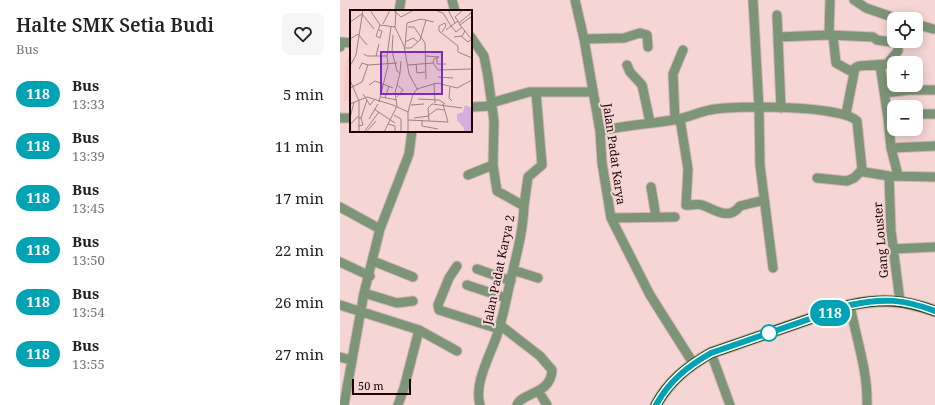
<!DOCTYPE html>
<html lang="en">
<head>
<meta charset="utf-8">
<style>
	:root { --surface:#fff; --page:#f6f6f6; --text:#222; --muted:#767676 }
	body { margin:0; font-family:"Noto Serif",serif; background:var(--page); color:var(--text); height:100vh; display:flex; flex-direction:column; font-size:15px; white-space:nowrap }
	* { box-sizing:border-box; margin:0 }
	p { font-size:13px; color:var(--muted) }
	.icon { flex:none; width:22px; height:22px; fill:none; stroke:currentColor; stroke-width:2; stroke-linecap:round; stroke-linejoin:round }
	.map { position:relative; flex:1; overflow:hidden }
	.sheet { display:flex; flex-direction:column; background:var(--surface); width:340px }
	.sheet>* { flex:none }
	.badge { padding:0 8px; border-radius:13px; font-size:14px; line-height:26px }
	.buttons { position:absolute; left:547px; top:12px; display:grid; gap:8px }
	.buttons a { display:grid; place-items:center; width:36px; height:36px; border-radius:8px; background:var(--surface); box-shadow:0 2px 10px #0003; font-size:20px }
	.scale { position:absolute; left:12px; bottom:10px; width:59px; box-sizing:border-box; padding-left:4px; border:2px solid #1d0506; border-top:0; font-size:11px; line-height:14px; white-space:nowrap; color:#1d0506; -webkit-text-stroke:3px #f5d6d5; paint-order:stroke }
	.map>.badge { position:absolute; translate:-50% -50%; box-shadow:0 0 0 2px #fff }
	.round { display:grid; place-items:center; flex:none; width:42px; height:42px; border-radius:8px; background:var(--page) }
	.head { display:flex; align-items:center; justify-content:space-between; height:68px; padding:0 16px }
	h1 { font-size:19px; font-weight:600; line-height:30px }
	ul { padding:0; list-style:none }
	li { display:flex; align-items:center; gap:12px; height:52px; padding:0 16px }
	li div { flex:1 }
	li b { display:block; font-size:15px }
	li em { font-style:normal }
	li .badge { min-width:44px; font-weight:700; text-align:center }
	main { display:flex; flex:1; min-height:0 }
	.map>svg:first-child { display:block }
</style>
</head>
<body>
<main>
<section class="sheet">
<div class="head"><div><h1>Halte SMK Setia Budi</h1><p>Bus</p></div><a class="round"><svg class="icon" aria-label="heart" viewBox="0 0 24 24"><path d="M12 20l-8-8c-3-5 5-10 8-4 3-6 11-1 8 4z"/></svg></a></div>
<ul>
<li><span class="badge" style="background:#00a3b4;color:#fff">118</span><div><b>Bus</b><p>13:33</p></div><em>5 min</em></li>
<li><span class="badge" style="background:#00a3b4;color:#fff">118</span><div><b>Bus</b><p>13:39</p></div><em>11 min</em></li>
<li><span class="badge" style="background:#00a3b4;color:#fff">118</span><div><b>Bus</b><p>13:45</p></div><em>17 min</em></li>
<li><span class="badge" style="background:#00a3b4;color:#fff">118</span><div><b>Bus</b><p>13:50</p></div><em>22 min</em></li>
<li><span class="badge" style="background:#00a3b4;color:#fff">118</span><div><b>Bus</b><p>13:54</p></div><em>26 min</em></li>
<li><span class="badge" style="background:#00a3b4;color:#fff">118</span><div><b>Bus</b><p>13:55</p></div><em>27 min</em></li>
</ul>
</section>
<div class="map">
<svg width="595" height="405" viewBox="0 0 595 405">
	<rect width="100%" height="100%" fill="#f5d6d5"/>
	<!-- built -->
	<path fill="#fbc8c8" d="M9,46H11V101H4L5,63L9,54Z"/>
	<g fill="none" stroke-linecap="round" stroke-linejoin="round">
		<defs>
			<path id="minor" d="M112,0L115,11
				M235,0L244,39L260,131L262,163L271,218L310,295L353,363
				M413,0L419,108L420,165L433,268
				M514,0L526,8L558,19
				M59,11L61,0
				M437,15L441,108
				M576,24L593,29
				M489,35L490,0
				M493,36L496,63L514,73
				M131,37L144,56L148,77L154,121L153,165L157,191L184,206C183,234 175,260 169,287C166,301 163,316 159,329C153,351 133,382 140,405
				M438,37L489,35L533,37L537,40L558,43V51L547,64L519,66L515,68L506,114
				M244,39L284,38L300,33L307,35L308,47
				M0,47L1,42L11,43
				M287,65L290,72L302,85L310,122
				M540,65L548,118L554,117
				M545,93L569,90H595
				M151,103L189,92H252
				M131,107L152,106
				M576,114H595
				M0,118H11
				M548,118L551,148L558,175
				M340,119L348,169L346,205C351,206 357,203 362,205C376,210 389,221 400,206L424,200
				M335,120L333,74L343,50
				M260,131C286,125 312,124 338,119C349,117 359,112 370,110C394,105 502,105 517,121L522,169L524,172L549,176L595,177
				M551,148L595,146
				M128,175L153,165
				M549,176L551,231L560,301
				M477,178L507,181L514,178L522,170
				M311,187L316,217
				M184,206L188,177L202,165L196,92
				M0,207L40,229
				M271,218L335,217
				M553,249L595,247
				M33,261L73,277
				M0,262L30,276
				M117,266L109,278L98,305L99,310L159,329
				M137,269L171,281
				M173,270L198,278
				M127,285L166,298
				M24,293L57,303L73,301
				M0,305L79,330L117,351
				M510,305C516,339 528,370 527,405
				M160,325L200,356L212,370C211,395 182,392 177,405
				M371,353L390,405
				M0,357L11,360
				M199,392L207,405
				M4,405L24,293L40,229L69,154L72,131
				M58,405L64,388L79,330"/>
			<path id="trunk" d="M316,405C329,381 348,366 371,353L510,305C542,298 564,300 595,311"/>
		</defs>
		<!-- minor casing -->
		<use href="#minor" stroke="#d2b5b4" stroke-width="11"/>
		<!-- trunk casing -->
		<use href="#trunk" stroke="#d2b5b4" stroke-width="13"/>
		<!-- minor -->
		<use href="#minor" stroke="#7d9577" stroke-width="9"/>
		<!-- trunk -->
		<use href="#trunk" stroke="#224b14" stroke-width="11"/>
	</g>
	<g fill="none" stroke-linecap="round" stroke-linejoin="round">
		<defs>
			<path id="line" d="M316,405C329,381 348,366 371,353L510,305C543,298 563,299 595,311"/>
		</defs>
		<!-- line casing -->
		<use href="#line" stroke="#fff" stroke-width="9"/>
		<!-- line -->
		<use href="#line" stroke="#00a3b4" stroke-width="6"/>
	</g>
	<!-- markers -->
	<circle fill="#fff" stroke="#00a3b4" stroke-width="2" cx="429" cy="333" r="8"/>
	<g text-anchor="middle" stroke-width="4" stroke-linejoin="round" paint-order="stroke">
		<!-- street labels -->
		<g font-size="12" fill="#1d0506" stroke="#f5d6d5">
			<text transform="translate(274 154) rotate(82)" y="4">Jalan Padat Karya</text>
			<text transform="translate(541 240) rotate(-95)" y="4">Gang Louster</text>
			<text transform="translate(159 270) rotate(-78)" y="4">Jalan Padat Karya 2</text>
		</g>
	</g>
	<!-- overview -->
	<g transform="translate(10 10)">
		<rect width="122" height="122" fill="#f5d6d5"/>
		<path d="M115,95L122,98V122H114V118L107,110V104L113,102Z" fill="#d4afde"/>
		<path fill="none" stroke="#9f8282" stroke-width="1" d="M20,0L30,15M43,0L51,7L64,0M85,0L93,3L101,16L108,11L110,15M98,0L105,13M122,6L110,15L122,30M108,11L105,7L113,0M0,12L12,4L24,19M109,13L121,3M33,14L40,0M45,17L46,0M58,17H64L75,33L76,69M29,20L32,21L30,28L26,26L30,15L45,17L54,36L59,64L67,79M96,20L101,16L106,22L112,17M92,22L96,16L95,13L89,16V21L108,36V42L122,48M111,26L118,32L122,29M104,27L112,26L115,21M0,29L8,24L17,35M55,32L63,28L68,32M55,37L57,13L71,9L84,12M54,38H61L70,30L76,10M14,44L17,46H37M26,46L29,34M76,46L89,47M87,48V54H96M66,54L67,63L75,62M58,55L83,53M0,56L6,45L13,0M9,59L12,53L18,55M88,60L122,59M88,60L83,53L84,49L89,47M50,63L51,51M88,67L103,68M0,70L9,91V122M84,73L85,93M19,75L25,71L43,78M100,77L99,88L102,91M0,78L12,72L18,55L47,53M13,84L20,95L24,90M31,87L47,90M47,87L53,80L47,75M35,88L39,76M68,89L89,90L95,94M29,92L38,55L37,46L41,17M0,94L17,87L43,95L58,102M61,95L74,94M24,99L45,113M44,105L51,109V122M79,105L87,99L94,100M0,108L4,92M8,108H11L17,90M64,108L79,106M19,109L28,94M58,110L98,112L93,94M72,110V116L88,119M79,111L78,98L82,94L112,98M38,114L45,116V122M0,115L8,106M8,116L13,115L11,108M14,122L29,102M16,122L26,111M34,122L47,96L45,83L50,63L47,61L42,41L43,25M58,122V102L63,84L67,79L87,73L107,78L122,70"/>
		<path fill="#7b2cbf" fill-opacity="0.15" stroke="#7b2cbf" stroke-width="2" d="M31,42H92V84H31Z"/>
		<rect width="122" height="122" fill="none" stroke="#1d0506" stroke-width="2"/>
	</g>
</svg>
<div class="buttons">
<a><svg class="icon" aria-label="locate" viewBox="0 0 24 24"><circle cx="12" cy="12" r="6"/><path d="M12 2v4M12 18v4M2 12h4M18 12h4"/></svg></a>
<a>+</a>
<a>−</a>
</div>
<div class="scale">50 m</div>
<b class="badge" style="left:490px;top:313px;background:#00a3b4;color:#fff">118</b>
</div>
</main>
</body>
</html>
